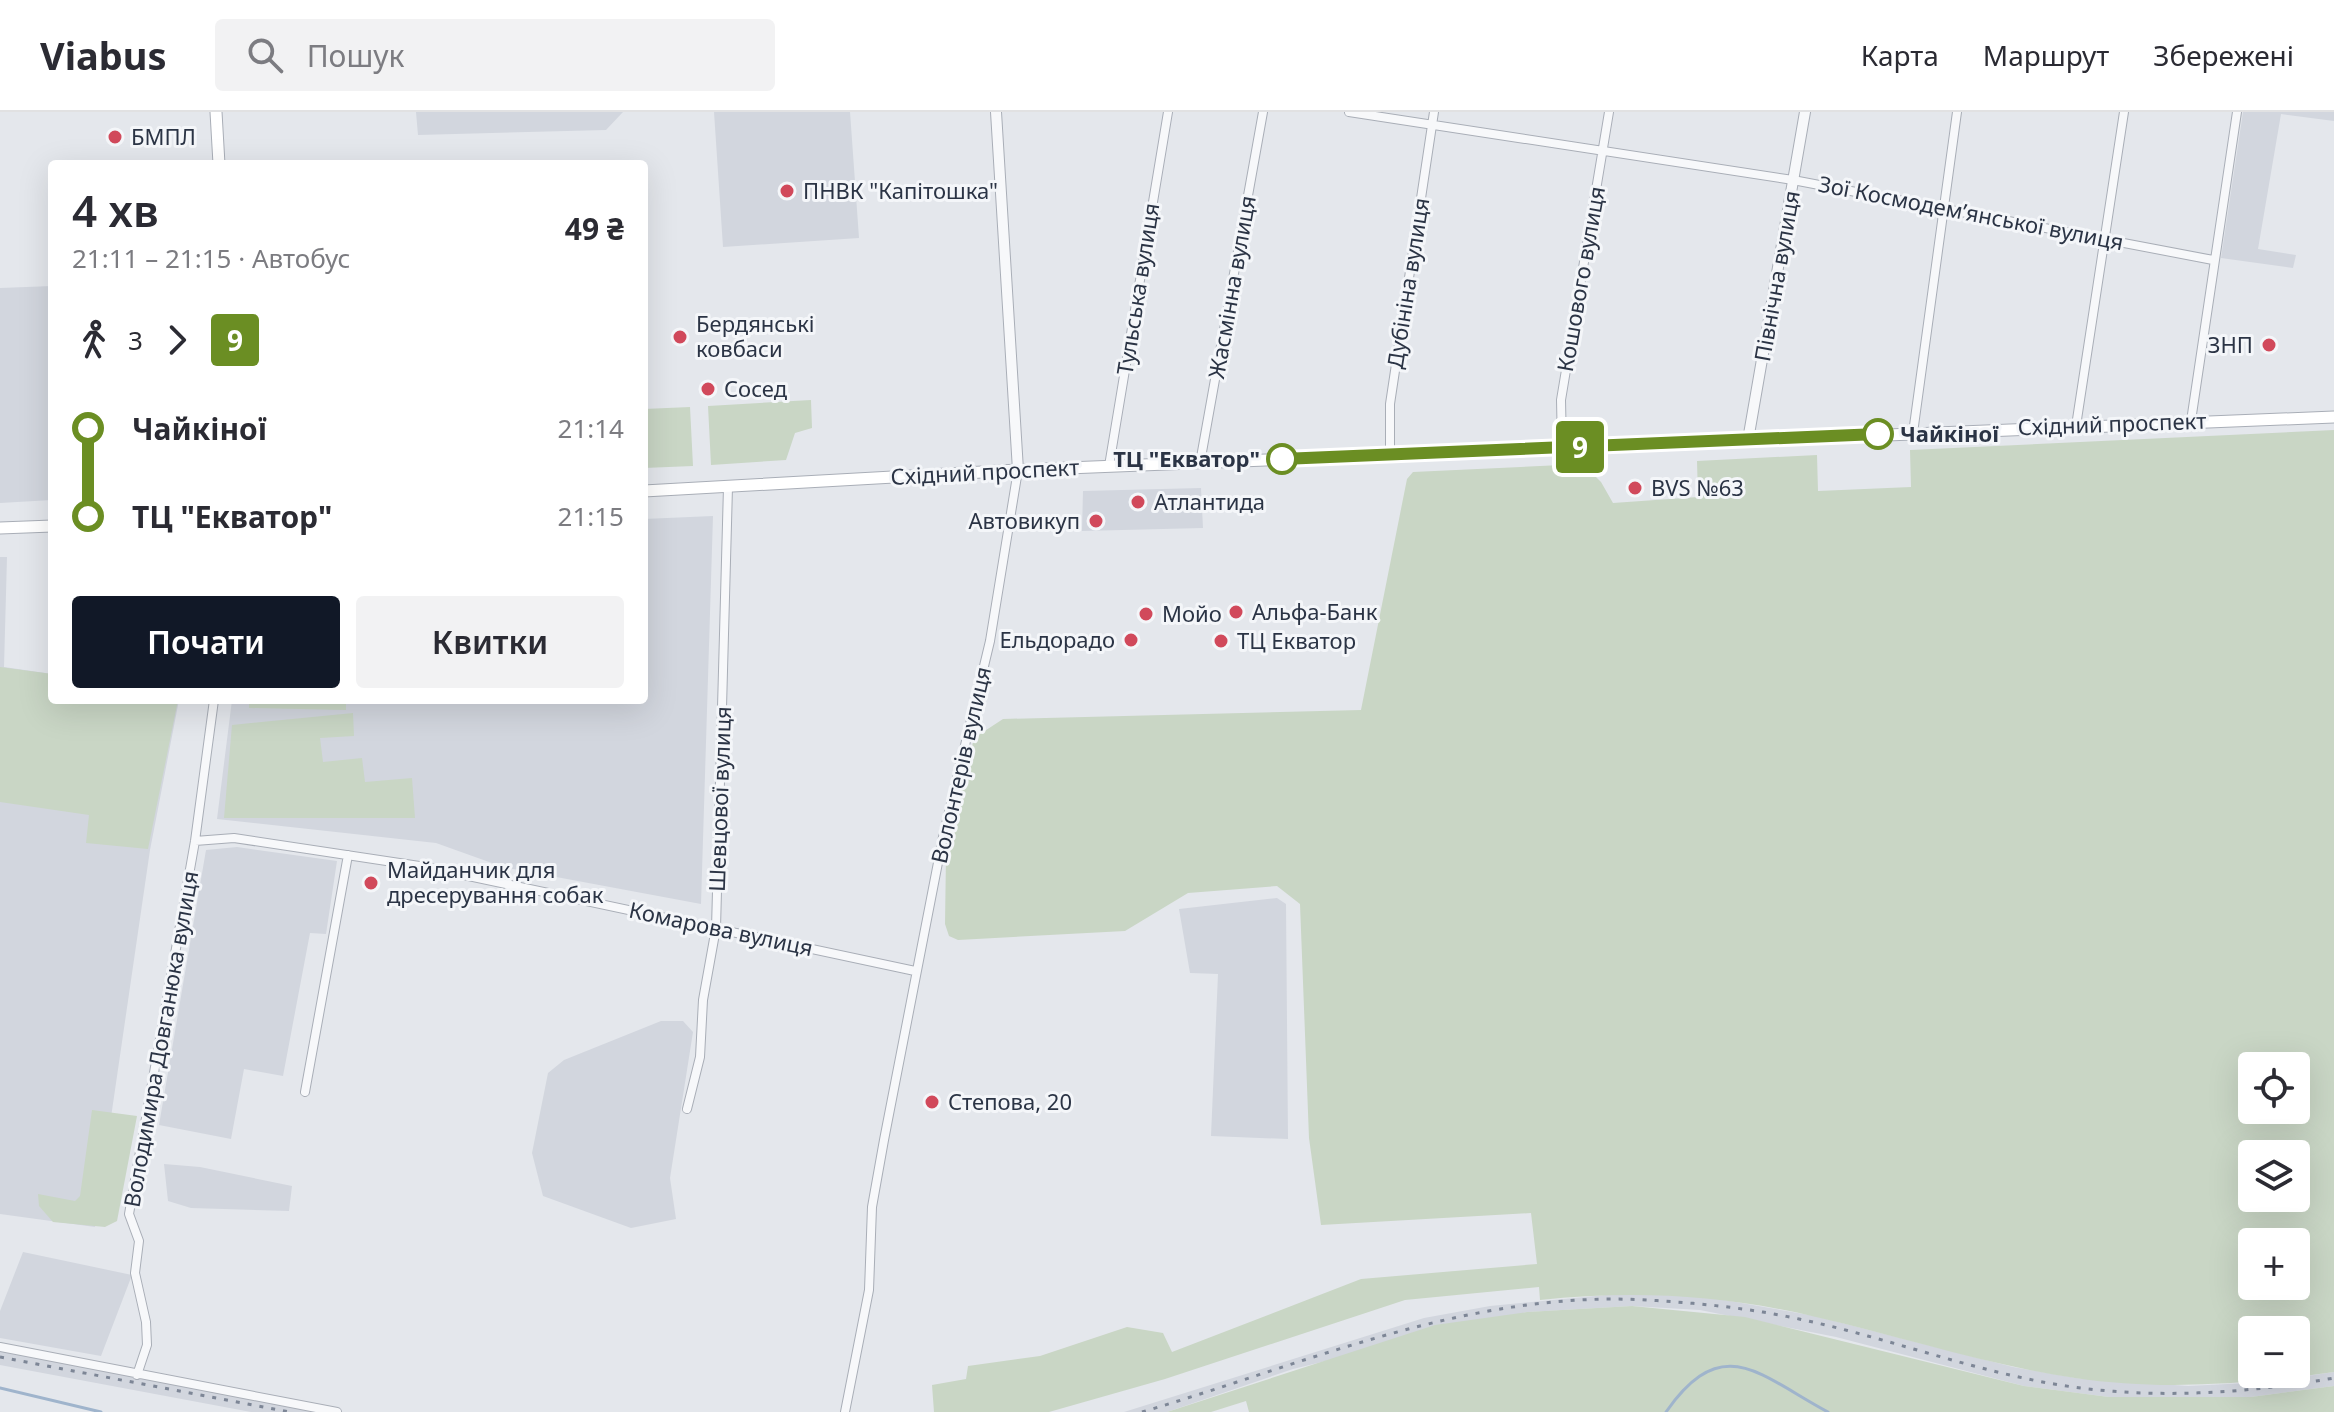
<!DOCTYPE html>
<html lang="uk">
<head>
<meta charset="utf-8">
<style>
	:root { --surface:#fff; --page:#f2f2f3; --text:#2b2b33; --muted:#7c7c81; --line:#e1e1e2; --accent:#111827 }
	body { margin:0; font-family:"Noto Sans",sans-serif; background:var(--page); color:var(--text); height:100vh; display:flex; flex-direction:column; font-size:30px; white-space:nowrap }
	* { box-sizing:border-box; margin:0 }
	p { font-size:26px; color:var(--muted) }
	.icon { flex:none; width:44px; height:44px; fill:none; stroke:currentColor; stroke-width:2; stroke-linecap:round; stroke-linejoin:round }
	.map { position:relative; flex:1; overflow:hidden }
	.side { position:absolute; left:48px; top:48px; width:600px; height:544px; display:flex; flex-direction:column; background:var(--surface); border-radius:8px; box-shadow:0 8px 32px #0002 }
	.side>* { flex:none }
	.badge { padding:0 16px; border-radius:6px; font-size:28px; line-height:52px }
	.controls { position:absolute; left:2238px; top:940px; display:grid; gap:16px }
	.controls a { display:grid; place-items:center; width:72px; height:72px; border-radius:8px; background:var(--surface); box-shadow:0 8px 32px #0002; font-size:40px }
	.map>.badge { position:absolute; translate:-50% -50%; box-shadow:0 0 0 4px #fff }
	.legs { display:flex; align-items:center; gap:12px; height:88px; padding:0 24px; font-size:26px }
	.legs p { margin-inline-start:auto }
	.head { display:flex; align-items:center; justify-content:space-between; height:136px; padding:0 24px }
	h1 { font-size:44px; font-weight:600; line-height:60px }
	.primary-button { display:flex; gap:16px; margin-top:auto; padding:16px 24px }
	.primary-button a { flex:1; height:92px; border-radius:8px; background:var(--accent); color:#fff; font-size:32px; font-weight:600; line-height:92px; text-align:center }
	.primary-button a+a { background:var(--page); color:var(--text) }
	ul { padding:0 24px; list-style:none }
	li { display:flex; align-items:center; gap:28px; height:88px; font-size:30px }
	li i { display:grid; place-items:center; width:12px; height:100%; margin:0 10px; background:currentColor }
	li i::after { content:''; width:20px; height:20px; margin:-10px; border:6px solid; border-radius:50%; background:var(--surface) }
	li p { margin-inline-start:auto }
	li:first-child i { background:linear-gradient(#0000 50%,currentColor 0) }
	li:last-child i { background:linear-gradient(currentColor 50%,#0000 0) }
	header { display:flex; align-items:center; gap:48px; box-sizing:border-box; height:112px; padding:0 40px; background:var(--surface); border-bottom:2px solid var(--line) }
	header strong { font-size:38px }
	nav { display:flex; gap:44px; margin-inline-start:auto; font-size:28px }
	.search { width:560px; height:72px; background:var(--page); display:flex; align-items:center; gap:20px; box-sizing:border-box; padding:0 28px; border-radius:8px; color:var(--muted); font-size:30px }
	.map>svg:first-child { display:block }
</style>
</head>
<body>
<header>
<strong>Viabus</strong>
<div class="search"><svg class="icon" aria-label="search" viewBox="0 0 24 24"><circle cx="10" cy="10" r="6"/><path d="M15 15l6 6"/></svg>Пошук</div>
<nav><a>Карта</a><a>Маршрут</a><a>Збережені</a></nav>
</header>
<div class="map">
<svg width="2334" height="1300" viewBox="0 0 2334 1300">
	<rect width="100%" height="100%" fill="#e4e7ec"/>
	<!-- built -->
	<path fill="#d2d6de" d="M416,0H623L606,18L418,23Z
		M714,0H850L859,126L723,135Z
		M2243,0H2334V9L2281,2L2258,137L2296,143L2293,156L2221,146Z
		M52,174V388L0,391V176Z
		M1201,376L1203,416L1082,419L1083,379Z
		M713,404L701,792L503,755L436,731L217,707L232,588H644V407Z
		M0,445H7L4,555L52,562V588H179L150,738L95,1115L0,1102Z
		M237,735L337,749L326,822L310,821L283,964L244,957L231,1027L159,1013L206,738Z
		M1277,786L1286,792L1288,1027L1211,1024L1218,862L1190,861L1179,797Z
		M661,909H683L693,920L670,1066L676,1107L631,1116L543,1084L532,1041L548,961L564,948Z
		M164,1052L200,1055L292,1074L289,1099L191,1096L168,1089Z
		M23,1140L132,1163L101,1244L0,1226V1199Z
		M1638,1180L1713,1186L1815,1204L2013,1255L2076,1266L2188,1274L2267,1270L2334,1260V1274L2251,1285H2109L2024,1274L1836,1225L1700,1198L1632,1194L1527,1200L1293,1257L1167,1300H1124L1424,1206L1490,1194Z
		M0,1237L332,1300H251L0,1253Z"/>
	<!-- green -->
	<path fill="#c9d6c5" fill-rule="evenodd" d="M811,288L812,316L795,321L786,348L711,353L708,294Z
		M690,295L693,354L644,356V297Z
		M2334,318V1260C2248,1272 2162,1279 2075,1266C1987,1253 1903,1225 1816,1205C1725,1183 1634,1178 1540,1188L1539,1175L1405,1188L1165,1267L1049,1300H934L932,1273L966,1267L968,1254L1040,1244L1127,1215L1163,1221L1172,1240L1361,1167L1537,1152L1531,1101L1321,1113L1309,1026L1300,792L1277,774L1188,781L1125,819L958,828L949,824L945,812L946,743L974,626L1003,607L1361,598L1407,367L1413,360L1583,352L1601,370L1613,391L1698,385L1697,349L1817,343L1818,379L1911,375L1910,338ZM2252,954H2296V998H2252ZM2252,1042H2296V1086H2252ZM2252,1130H2296V1174H2252ZM2252,1218H2296V1262H2252Z
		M0,555L52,562V588H178L148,737L86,731L89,703L0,690Z
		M249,588H346V598L249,596Z
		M353,601L354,624L320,626L323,650L362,646L365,670L412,666L415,706H224L232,613Z
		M92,998L137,1004L117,1109L105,1115L53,1110L39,1094L38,1082L75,1089L80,1084Z
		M1632,1194L1745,1205L2024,1274L2109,1285H2251L2334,1274V1300H1249L1246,1289L1211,1300H1167L1435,1213L1527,1200Z"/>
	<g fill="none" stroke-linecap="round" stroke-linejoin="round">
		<!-- stream -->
		<path stroke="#9fb4cc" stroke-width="3" d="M0,1276L101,1300
			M1666,1300C1723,1219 1759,1263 1828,1300"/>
		<defs>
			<path id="minor" d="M1349,0L1793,68L2213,148
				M2191,309L2237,0
				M2076,314L2124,0
				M1913,321L1957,0
				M1562,335L1561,288L1609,0
				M1390,342V292L1434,0
				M1200,351L1263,0
				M1109,354L1168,0
				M195,729L234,726L426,755L915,859
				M305,980L348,743
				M687,997L700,945L703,888L716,816L728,375
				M0,1235L337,1300
				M137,1263L147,1233L146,1210L135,1161L139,1129L129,1102L195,729L214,588
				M845,1300L869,1178L872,1095L884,1028L943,725L990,529L1018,358"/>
			<path id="tertiary" d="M996,0L1018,358
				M1748,328L1805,0"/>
			<path id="secondary" d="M216,0L219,52
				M644,379L1018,358L2334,305
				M0,416L52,414"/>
		</defs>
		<!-- minor casing -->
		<use href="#minor" stroke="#a9aeb7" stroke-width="10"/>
		<!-- tertiary casing -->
		<use href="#tertiary" stroke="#a9aeb7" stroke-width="12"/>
		<!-- secondary casing -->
		<use href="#secondary" stroke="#a9aeb7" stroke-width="13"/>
		<!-- minor -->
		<use href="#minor" stroke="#f7f8fa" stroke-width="8"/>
		<!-- tertiary -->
		<use href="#tertiary" stroke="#f7f8fa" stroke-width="10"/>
		<!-- secondary -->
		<use href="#secondary" stroke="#fff" stroke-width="11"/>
		<!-- rail -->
		<path stroke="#7d8696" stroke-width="3" stroke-dasharray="4 8" stroke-linecap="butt" d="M0,1245L290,1300
			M1142,1300C1308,1251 1470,1178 1647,1188C1698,1191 1749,1196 1799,1207C1885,1225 1967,1257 2054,1272C2146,1288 2243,1282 2334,1266"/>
	</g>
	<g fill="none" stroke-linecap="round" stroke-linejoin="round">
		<defs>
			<path id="line-1" d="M1282,347L1878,322"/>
		</defs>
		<!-- line-1 casing -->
		<use href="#line-1" stroke="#fff" stroke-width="18"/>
		<!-- line-1 -->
		<use href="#line-1" stroke="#6b8e23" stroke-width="12"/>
	</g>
	<!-- markers -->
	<g fill="#d1495b" stroke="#f4f6f9" stroke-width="3">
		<circle cx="115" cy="25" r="8"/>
		<circle cx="787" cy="79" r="8"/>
		<circle cx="680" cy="225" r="8"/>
		<circle cx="2269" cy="233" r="8"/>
		<circle cx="708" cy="277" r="8"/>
		<circle cx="1635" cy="376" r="8"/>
		<circle cx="1138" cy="390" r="8"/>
		<circle cx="1096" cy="409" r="8"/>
		<circle cx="1236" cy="500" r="8"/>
		<circle cx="1146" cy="502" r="8"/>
		<circle cx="1131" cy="528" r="8"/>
		<circle cx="1221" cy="529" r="8"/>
		<circle cx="371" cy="771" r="8"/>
		<circle cx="932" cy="990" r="8"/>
	</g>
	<g fill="#fff" stroke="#6b8e23" stroke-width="4">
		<circle cx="1878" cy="322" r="14"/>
		<circle cx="1282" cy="347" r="14"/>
	</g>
	<g text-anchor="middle" stroke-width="6" stroke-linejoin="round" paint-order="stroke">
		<!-- poi labels -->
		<g font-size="22" fill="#2b3445" stroke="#f4f6f9" text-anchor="start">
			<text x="131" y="33">БМПЛ</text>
			<text x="803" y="87">ПНВК "Капітошка"</text>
			<text x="696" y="220">Бердянські<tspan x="696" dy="25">ковбаси</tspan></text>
			<text x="2253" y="241" text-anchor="end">ЗНП</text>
			<text x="724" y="285">Сосед</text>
			<text x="1651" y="384">BVS №63</text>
			<text x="1154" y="398">Атлантида</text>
			<text x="1080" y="417" text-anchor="end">Автовикуп</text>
			<text x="1252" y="508">Альфа-Банк</text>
			<text x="1162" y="510">Мойо</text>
			<text x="1115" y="536" text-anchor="end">Ельдорадо</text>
			<text x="1237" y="537">ТЦ Екватор</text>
			<text x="387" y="766">Майданчик для<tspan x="387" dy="25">дресерування собак</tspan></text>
			<text x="948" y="998">Степова, 20</text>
		</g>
		<!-- street labels -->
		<g font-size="22" fill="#2b3445" stroke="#f4f6f9">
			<text transform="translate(1971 101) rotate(11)" y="8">Зої Космодем’янської вулиця</text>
			<text transform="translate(1777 164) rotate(-80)" y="8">Північна вулиця</text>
			<text transform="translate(1581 167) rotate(-80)" y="8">Кошового вулиця</text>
			<text transform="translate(1408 171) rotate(-81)" y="8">Дубініна вулиця</text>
			<text transform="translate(1232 175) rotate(-80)" y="8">Жасмінна вулиця</text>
			<text transform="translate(1138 177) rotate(-81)" y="8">Тульська вулиця</text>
			<text transform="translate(2112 312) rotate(-2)" y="8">Східний проспект</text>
			<text transform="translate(985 360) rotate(-3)" y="8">Східний проспект</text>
			<text transform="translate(961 653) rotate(-77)" y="8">Волонтерів вулиця</text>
			<text transform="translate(720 687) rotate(-88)" y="8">Шевцової вулиця</text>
			<text transform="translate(721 817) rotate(12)" y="8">Комарова вулиця</text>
			<text transform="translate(161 927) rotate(-80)" y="8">Володимира Довганюка вулиця</text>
		</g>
		<!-- stop labels -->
		<g font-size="22" font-weight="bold" fill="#2b3445" stroke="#f4f6f9" text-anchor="start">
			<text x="1900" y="330">Чайкіної</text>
			<text x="1260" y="355" text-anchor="end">ТЦ "Екватор"</text>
		</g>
	</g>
</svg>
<div class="controls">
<a><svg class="icon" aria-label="locate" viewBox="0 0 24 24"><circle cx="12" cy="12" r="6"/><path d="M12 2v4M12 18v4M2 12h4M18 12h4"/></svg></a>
<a><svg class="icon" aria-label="layers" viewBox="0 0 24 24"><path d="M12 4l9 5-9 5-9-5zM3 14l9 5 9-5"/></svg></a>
<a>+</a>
<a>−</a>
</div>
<b class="badge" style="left:1580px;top:335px;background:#6b8e23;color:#fff">9</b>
<section class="side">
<div class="head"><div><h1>4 хв</h1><p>21:11 – 21:15 · Автобус</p></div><b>49 ₴</b></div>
<div class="legs"><svg class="icon" aria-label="walk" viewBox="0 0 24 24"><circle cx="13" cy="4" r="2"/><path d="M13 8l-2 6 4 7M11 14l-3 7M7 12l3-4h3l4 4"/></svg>3<svg class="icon" aria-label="forward" viewBox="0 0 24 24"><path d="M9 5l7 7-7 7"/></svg><b class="badge" style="background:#6b8e23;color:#fff">9</b></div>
<ul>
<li><i style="color:#6b8e23"></i><b>Чайкіної</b><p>21:14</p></li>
<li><i style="color:#6b8e23"></i><b>ТЦ &quot;Екватор&quot;</b><p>21:15</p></li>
</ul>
<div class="primary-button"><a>Почати</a><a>Квитки</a></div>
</section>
</div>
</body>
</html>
